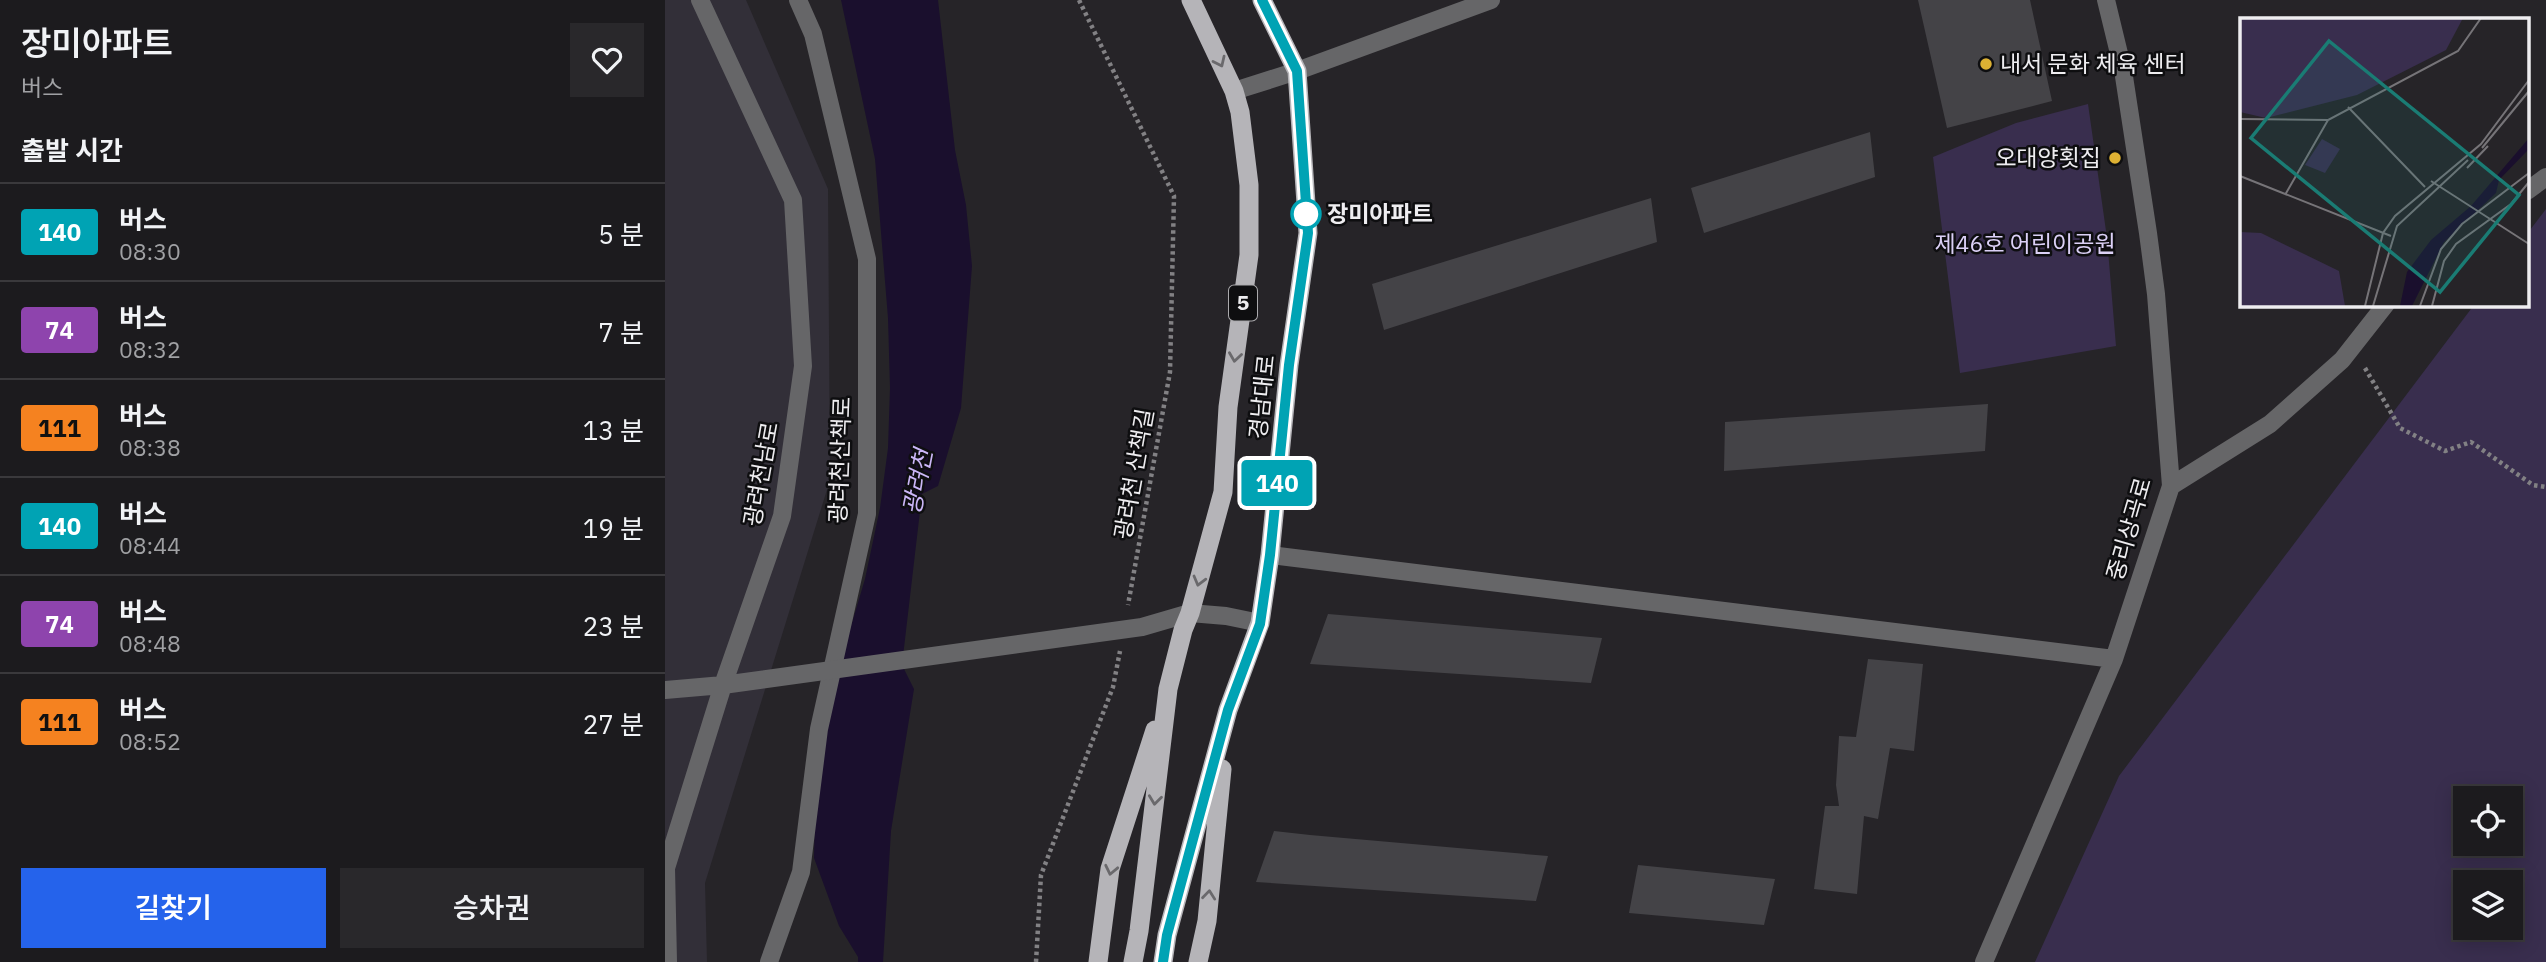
<!DOCTYPE html>
<html lang="ko">
<head>
<meta charset="utf-8">
<style>
	:root { --surface:#1c1b1e; --page:#29282b; --text:#f1f3f6; --muted:#a0a1a4; --line:#3a393c; --accent:#2563eb }
	body { margin:0; font-family:"IBM Plex Sans","Noto Sans KR",sans-serif; background:var(--page); color:var(--text); height:100vh; display:flex; flex-direction:column; font-size:26px; white-space:nowrap }
	* { box-sizing:border-box; margin:0 }
	p { font-size:23px; color:var(--muted) }
	.icon { flex:none; width:38px; height:38px; fill:none; stroke:currentColor; stroke-width:2; stroke-linecap:round; stroke-linejoin:round }
	.map { position:relative; flex:1; overflow:hidden }
	.drawer { display:flex; flex-direction:column; background:var(--surface); width:665px }
	.drawer>* { flex:none }
	.badge { padding:0 14px; border-radius:5px; font-size:24px; line-height:46px }
	.fabs { position:absolute; left:1788px; top:786px; display:grid; gap:14px }
	.fabs a { display:grid; place-items:center; width:70px; height:70px; border-radius:0px; background:var(--surface); box-shadow:0 4px 18px #0003,0 0 0 2px var(--line); font-size:35px }
	.map>.badge { position:absolute; translate:-50% -50%; box-shadow:0 0 0 4px #fff }
	h2 { padding:0 21px; font-size:26px; line-height:63px }
	.round { display:grid; place-items:center; flex:none; width:74px; height:74px; border-radius:0px; background:var(--page) }
	.headline { display:flex; align-items:center; justify-content:space-between; height:119px; padding:0 21px }
	h1 { font-size:33px; font-weight:600; line-height:52px }
	.action { display:flex; gap:14px; margin-top:auto; padding:14px 21px }
	.action a { flex:1; height:80px; border-radius:0px; background:var(--accent); color:#fff; font-size:28px; font-weight:600; line-height:80px; text-align:center }
	.action a+a { background:var(--page); color:var(--text) }
	ul { padding:0; list-style:none }
	li { display:flex; align-items:center; gap:21px; height:98px; padding:0 21px; border-top:2px solid var(--line) }
	li div { flex:1 }
	li b { display:block; font-size:26px }
	li em { font-style:normal }
	li .badge { min-width:77px; font-weight:700; text-align:center }
	main { display:flex; flex:1; min-height:0 }
	.map>svg:first-child { display:block }
</style>
</head>
<body>
<main>
<section class="drawer">
<div class="headline"><div><h1>장미아파트</h1><p>버스</p></div><a class="round"><svg class="icon" aria-label="heart" viewBox="0 0 24 24"><path d="M12 20l-8-8c-3-5 5-10 8-4 3-6 11-1 8 4z"/></svg></a></div>
<h2>출발 시간</h2>
<ul>
<li><span class="badge" style="background:#00a3b4;color:#fff">140</span><div><b>버스</b><p>08:30</p></div><em>5 분</em></li>
<li><span class="badge" style="background:#8e44ad;color:#fff">74</span><div><b>버스</b><p>08:32</p></div><em>7 분</em></li>
<li><span class="badge" style="background:#f58220;color:#111">111</span><div><b>버스</b><p>08:38</p></div><em>13 분</em></li>
<li><span class="badge" style="background:#00a3b4;color:#fff">140</span><div><b>버스</b><p>08:44</p></div><em>19 분</em></li>
<li><span class="badge" style="background:#8e44ad;color:#fff">74</span><div><b>버스</b><p>08:48</p></div><em>23 분</em></li>
<li><span class="badge" style="background:#f58220;color:#111">111</span><div><b>버스</b><p>08:52</p></div><em>27 분</em></li>
</ul>
<div class="action"><a>길찾기</a><a>승차권</a></div>
</section>
<div class="map">
<svg width="1881" height="962" viewBox="0 0 1881 962">
	<rect width="100%" height="100%" fill="#262428"/>
	<!-- built -->
	<path fill="#322f38" d="M0,0H81L163,189L165,480L40,883L42,962H0Z"/>
	<!-- green -->
	<path fill="#392e4e" fill-rule="evenodd" d="M1423,104L1442,238L1451,346L1295,373L1268,157L1351,123Z
		M1881,209V962H1370L1454,776L1809,305L1862,304V234ZM1801,798H1846V844H1801ZM1801,882H1846V928H1801Z"/>
	<!-- water -->
	<path fill="#1a0f2d" d="M176,0H273L290,150L301,205L307,266L296,408L273,486L257,494L237,665L249,689L226,831L218,962H193V957L174,926L149,858L150,815L167,690L200,579L215,508L223,448L225,388L223,318L210,159Z"/>
	<!-- building -->
	<path fill="#444347" d="M1253,0H1365L1387,101L1282,128Z
		M1205,132L1210,177L1039,233L1026,188Z
		M986,198L992,242L719,330L707,284Z
		M1323,404L1320,451L1059,471L1060,422Z
		M663,614L699,617L937,638L926,683L645,664Z
		M1203,659L1258,664L1249,751L1225,748L1213,819L1199,816L1192,894L1149,889L1160,806H1174L1171,785L1174,736L1191,737Z
		M609,831L645,835L883,856L871,901L591,882Z
		M973,865L1110,879L1099,925L964,913Z"/>
	<g fill="none" stroke-linecap="round" stroke-linejoin="round">
		<!-- path -->
		<path stroke="#828184" stroke-width="4.5" stroke-dasharray="3.5 3.5" stroke-linecap="butt" d="M414,0L509,196L505,372L463,605
			M1700,368L1735,428L1780,451L1806,442L1868,485L1881,487
			M371,962L376,875L448,687L455,651"/>
		<!-- pedestrian -->
		<path stroke="#666668" stroke-width="18" d="M104,962L136,872L154,729L202,514V259L148,34L133,0"/>
		<!-- minor -->
		<path stroke="#666668" stroke-width="18" d="M1862,191L1881,177
			M1506,486L1605,424L1677,360L1721,304
			M605,555L1449,659
			M1319,962L1449,659L1506,486L1491,294L1483,233L1458,70L1441,0"/>
		<!-- tertiary -->
		<path stroke="#666668" stroke-width="18" d="M569,91L632,71L826,0
			M0,690L58,685L477,627L525,613L561,616L595,623
			M3,962L1,868L58,685L117,516L138,366L128,200L35,0"/>
		<!-- trunk -->
		<path stroke="#b5b4b8" stroke-width="19" d="M433,962L445,869L490,730
			M468,962L474,931L503,689L518,630L525,613L558,492L563,407L584,255V185L575,112L569,91L526,0
			M498,962L502,935L563,710L595,623L605,555L624,365L643,233L632,71L597,0
			M533,962L542,921L557,769"/>
	</g>
	<!-- one-way arrows -->
	<defs><path id="oneway-chevron" d="M-2-3.5L2.5 0L-2 3.5" fill="none" stroke-width="1.6" stroke-linecap="round" stroke-linejoin="round" transform="scale(1.75)"/></defs>
	<g stroke="#6a696c">
		<use href="#oneway-chevron" transform="translate(555 62) rotate(65)"/>
		<use href="#oneway-chevron" transform="translate(570 357) rotate(98)"/>
		<use href="#oneway-chevron" transform="translate(534 581) rotate(105)"/>
		<use href="#oneway-chevron" transform="translate(490 800) rotate(97)"/>
		<use href="#oneway-chevron" transform="translate(446 870) rotate(102)"/>
		<use href="#oneway-chevron" transform="translate(544 895) rotate(-84)"/>
	</g>
	<g fill="none" stroke-linecap="round" stroke-linejoin="round">
		<defs>
			<path id="line" d="M498,962L502,935L563,710L595,624L605,555L624,365L643,233L632,71L597,0"/>
		</defs>
		<!-- line casing -->
		<use href="#line" stroke="#fff" stroke-width="16"/>
		<!-- line -->
		<use href="#line" stroke="#00a3b4" stroke-width="10"/>
	</g>
	<!-- markers -->
	<g fill="#ddb133" stroke="#0e0e10" stroke-width="2.5">
		<circle cx="1321" cy="64" r="7"/>
		<circle cx="1450" cy="158" r="7"/>
	</g>
	<circle fill="#fff" stroke="#00a3b4" stroke-width="3.5" cx="641" cy="214" r="14"/>
	<g text-anchor="middle" stroke-width="5" stroke-linejoin="round" paint-order="stroke">
		<!-- shield labels -->
		<rect fill="#0e0e10" stroke="#abaaad" stroke-width="2" x="564" y="285.5" width="28" height="35" rx="5"/>
		<g font-size="21" font-weight="bold" fill="#eeedf0">
			<text x="578" y="310">5</text>
		</g>
		<!-- poi labels -->
		<g font-size="23" fill="#eeedf0" stroke="#0e0e10" text-anchor="start">
			<text x="1335" y="72">내서 문화 체육 센터</text>
			<text x="1436" y="166" text-anchor="end">오대양횟집</text>
		</g>
		<!-- stop labels -->
		<g font-size="23" font-weight="bold" fill="#eeedf0" stroke="#0e0e10" text-anchor="start">
			<text x="662" y="222">장미아파트</text>
		</g>
		<!-- park labels -->
		<g font-size="23" fill="#dbd0f6" stroke="#0e0e10">
			<text x="1360" y="252">제46호 어린이공원</text>
		</g>
		<!-- street labels -->
		<g font-size="23" fill="#eeedf0" stroke="#0e0e10">
			<text transform="translate(597 397) rotate(-84)" y="8">경남대로</text>
			<text transform="translate(175 460) rotate(-88)" y="8">광려천산책로</text>
			<text transform="translate(96 474) rotate(-80)" y="8">광려천남로</text>
			<text transform="translate(469 474) rotate(-80)" y="8">광려천 산책길</text>
			<text transform="translate(1464 529) rotate(-74)" y="8">중리상곡로</text>
		</g>
		<!-- water labels -->
		<g font-size="24" font-style="italic" fill="#cbb7f7" stroke="#0e0e10">
			<text transform="translate(253 482) rotate(-79)" y="8">광려천</text>
		</g>
	</g>
	<!-- overview -->
	<g transform="translate(1575 18)">
		<rect width="289" height="289" fill="#262428"/>
		<path d="M0,0H223L206,32L117,77L26,100L0,94ZM82,121L100,131L85,155L65,147ZM0,214L21,215L99,253L105,288H0Z" fill="#392e4e"/>
		<path d="M289,120V131L259,162L256,175L204,224L172,288H160L167,254L191,222L231,188Z" fill="#1a0f2d"/>
		<path fill="none" stroke="#767478" stroke-width="2" d="M108,89L185,169M0,101L88,102M242,130L289,73M227,150L248,128M0,158L151,218M191,163L289,226M45,177L88,102L218,33L241,0M125,288L143,215L155,198L241,126L289,62M133,288L157,208L228,142M180,288L201,231L222,206L289,155M192,288L204,243L216,226L271,186L289,164"/>
		<path fill="#1a7c74" fill-opacity="0.15" stroke="#1a7c74" stroke-width="3.5" d="M89,23L279,177L200,274L11,120Z"/>
		<rect width="289" height="289" fill="none" stroke="#eeedf0" stroke-width="3.5"/>
	</g>
</svg>
<div class="fabs">
<a><svg class="icon" aria-label="locate" viewBox="0 0 24 24"><circle cx="12" cy="12" r="6"/><path d="M12 2v4M12 18v4M2 12h4M18 12h4"/></svg></a>
<a><svg class="icon" aria-label="layers" viewBox="0 0 24 24"><path d="M12 4l9 5-9 5-9-5zM3 14l9 5 9-5"/></svg></a>
</div>
<b class="badge" style="left:612px;top:483px;background:#00a3b4;color:#fff">140</b>
</div>
</main>
</body>
</html>
